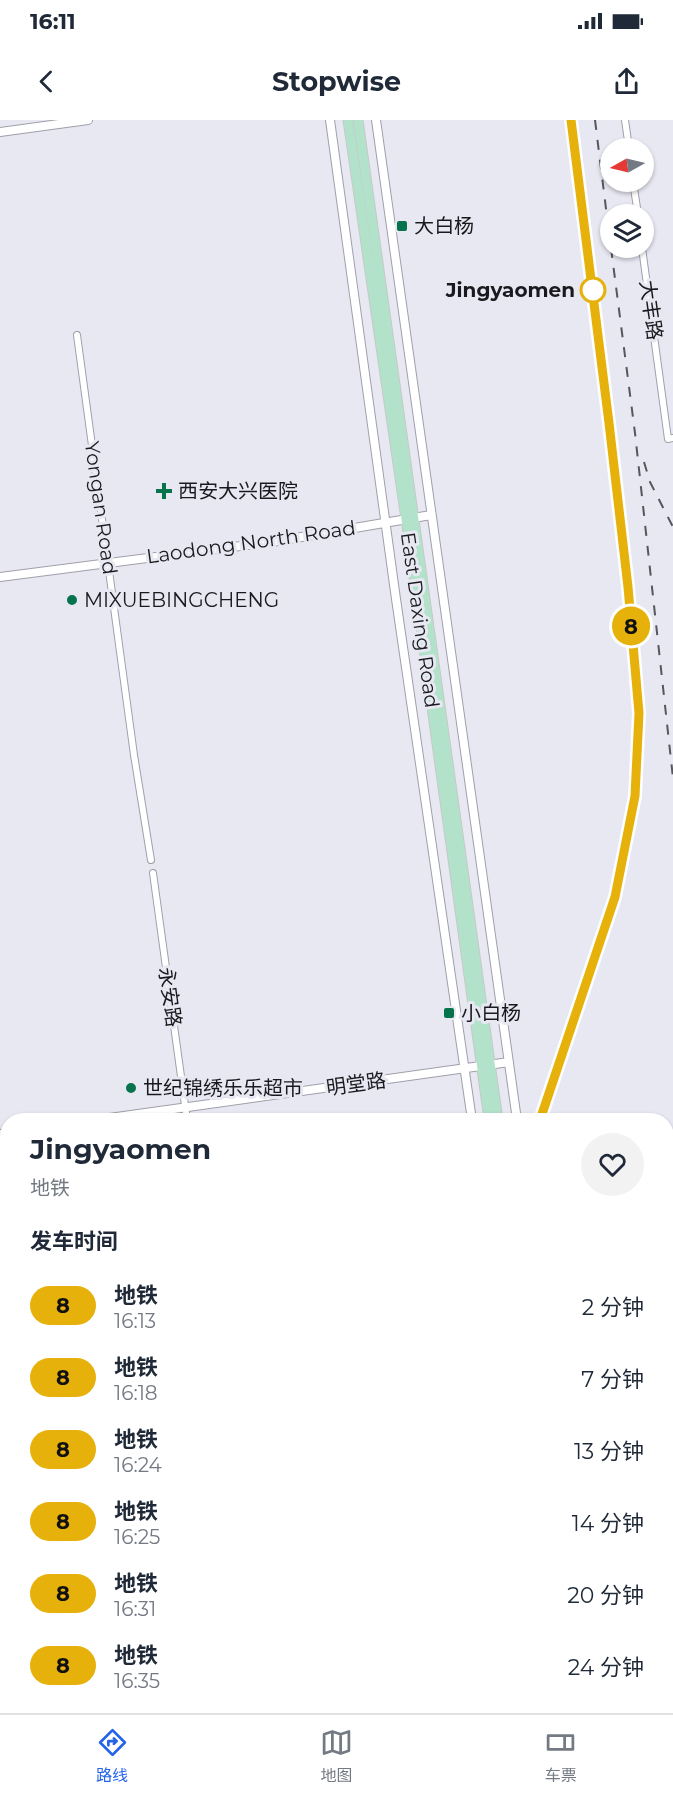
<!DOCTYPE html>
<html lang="zh">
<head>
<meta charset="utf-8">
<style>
	:root { --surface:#fff; --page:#f2f2f3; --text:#1f2937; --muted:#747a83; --line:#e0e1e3; --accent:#2563eb }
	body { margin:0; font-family:Montserrat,"Noto Sans SC",sans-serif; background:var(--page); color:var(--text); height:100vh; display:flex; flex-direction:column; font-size:22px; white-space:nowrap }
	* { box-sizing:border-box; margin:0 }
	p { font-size:20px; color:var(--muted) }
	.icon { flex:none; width:33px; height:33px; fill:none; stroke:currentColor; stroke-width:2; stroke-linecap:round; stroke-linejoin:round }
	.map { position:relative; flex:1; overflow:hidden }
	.panel { position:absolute; left:0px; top:993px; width:674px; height:600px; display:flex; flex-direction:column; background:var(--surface); border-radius:24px 24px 0 0; box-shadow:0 2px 4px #0004 }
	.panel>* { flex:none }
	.badge { padding:0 12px; border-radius:20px; font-size:21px; line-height:39px }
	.needle { width:39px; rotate:262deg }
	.controls { position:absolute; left:600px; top:18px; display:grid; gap:12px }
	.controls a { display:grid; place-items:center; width:54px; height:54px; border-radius:50%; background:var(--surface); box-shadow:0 2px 4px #0004; font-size:30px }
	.map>.badge { position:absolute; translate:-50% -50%; box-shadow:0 0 0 3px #fff }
	h2 { padding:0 30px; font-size:22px; line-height:54px }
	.round { display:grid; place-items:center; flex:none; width:63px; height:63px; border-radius:32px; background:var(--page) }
	.headline { display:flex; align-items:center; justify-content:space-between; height:102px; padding:0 30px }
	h1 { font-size:28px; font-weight:700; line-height:45px }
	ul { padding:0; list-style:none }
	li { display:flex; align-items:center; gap:18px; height:72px; padding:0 30px }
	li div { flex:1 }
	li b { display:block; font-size:22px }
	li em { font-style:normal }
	li .badge { min-width:66px; font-weight:700; text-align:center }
	.status { display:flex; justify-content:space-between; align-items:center; height:42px; padding:0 30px; background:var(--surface); direction:ltr }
	.status svg { height:16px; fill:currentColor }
	header { display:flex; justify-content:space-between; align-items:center; height:78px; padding:0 30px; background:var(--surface); font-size:27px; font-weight:700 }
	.dock { display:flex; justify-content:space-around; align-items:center; height:84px; border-top:2px solid var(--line); background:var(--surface); font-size:16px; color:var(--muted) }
	.dock a { display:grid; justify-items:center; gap:3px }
	.dock .active { color:var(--accent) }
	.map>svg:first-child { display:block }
</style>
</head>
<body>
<div class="status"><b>16:11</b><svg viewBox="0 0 49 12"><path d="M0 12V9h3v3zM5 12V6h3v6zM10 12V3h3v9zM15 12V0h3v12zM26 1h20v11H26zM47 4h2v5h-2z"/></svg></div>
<header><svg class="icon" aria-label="back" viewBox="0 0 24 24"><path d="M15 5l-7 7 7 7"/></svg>Stopwise<svg class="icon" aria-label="share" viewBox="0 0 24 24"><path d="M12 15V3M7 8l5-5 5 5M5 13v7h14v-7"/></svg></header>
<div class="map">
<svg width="673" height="1593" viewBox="0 0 673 1593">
	<rect width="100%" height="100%" fill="#e8e8f3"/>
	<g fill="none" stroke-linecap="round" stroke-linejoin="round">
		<defs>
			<path id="street" d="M625,0L629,28
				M633,62L638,94
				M642,128L668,319L673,318
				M77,215L134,635L151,740
				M153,753L187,1000"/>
			<path id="secondary" d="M330,0L396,479L472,1000
				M376,0L517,1000
				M0,12L88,0
				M0,457L272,422L431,395
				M95,1000L509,942
				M0,1014L8,1013
				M666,1341H673
				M666,1356L673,1357
				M0,1422L8,1421
				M0,1437L8,1436
				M271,1586L272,1593"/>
			<path id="primary" d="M348,0L406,399L489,1000
				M358,0L498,1000
				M563,1586L564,1593
				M594,1586L595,1593"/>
			<path id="highway" d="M574,1586L576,1593
				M583,1586L584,1593"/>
		</defs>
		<!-- street casing -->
		<use href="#street" stroke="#a09faa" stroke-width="8"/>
		<!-- secondary casing -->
		<use href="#secondary" stroke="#a09faa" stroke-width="10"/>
		<!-- primary casing -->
		<use href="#primary" stroke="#c8c8c9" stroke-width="11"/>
		<!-- highway casing -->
		<use href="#highway" stroke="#c8c8c9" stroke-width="13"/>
		<!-- street -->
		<use href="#street" stroke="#fff" stroke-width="6"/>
		<!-- secondary -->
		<use href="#secondary" stroke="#fff" stroke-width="8"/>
		<!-- primary -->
		<use href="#primary" stroke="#b2e3ca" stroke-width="9"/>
		<!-- highway -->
		<use href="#highway" stroke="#7fd0a7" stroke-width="10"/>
		<!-- rail -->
		<path stroke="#56565c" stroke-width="2" stroke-dasharray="10 10" stroke-linecap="butt" d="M595,0L610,121
			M611,128L635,313L673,658
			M644,342L650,362L673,407
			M666,1147L673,1128
			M501,1593L504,1586"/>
	</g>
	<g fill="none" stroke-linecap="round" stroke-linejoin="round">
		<defs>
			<path id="line" d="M540,1000L615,777L635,676L639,593L628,467L609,303L571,0"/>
		</defs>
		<!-- line casing -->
		<use href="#line" stroke="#fff" stroke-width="14"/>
		<!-- line -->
		<use href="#line" stroke="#e6b10b" stroke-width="9"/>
	</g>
	<!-- markers -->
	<g fill="#06734c" stroke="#e8e8f3" stroke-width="2">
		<rect x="396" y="100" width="12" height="12" rx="3"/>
		<path d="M161 362h6v6h6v6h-6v6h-6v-6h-6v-6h6z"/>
		<circle cx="72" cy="480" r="6"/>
		<rect x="443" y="887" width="12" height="12" rx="3"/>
		<circle cx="131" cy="968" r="6"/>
	</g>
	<circle fill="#fff" stroke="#e6b10b" stroke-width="3" cx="593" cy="170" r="12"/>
	<g text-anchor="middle" stroke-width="6" stroke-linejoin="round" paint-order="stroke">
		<!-- poi labels -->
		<g font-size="20" fill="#1a1a1e" stroke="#e8e8f3" text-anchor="start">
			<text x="414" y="113">大白杨</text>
			<text x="178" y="378">西安大兴医院</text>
			<text x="84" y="487">MIXUEBINGCHENG</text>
			<text x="461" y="900">小白杨</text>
			<text x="143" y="975">世纪锦绣乐乐超市</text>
		</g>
		<!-- stop labels -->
		<g font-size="20" font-weight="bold" fill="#1a1a1e" stroke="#e8e8f3" text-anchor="end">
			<text x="575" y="177">Jingyaomen</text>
		</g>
		<!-- street labels -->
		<g font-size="20" fill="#1a1a1e" stroke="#e8e8f3">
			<text transform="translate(651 190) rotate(82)" y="7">大丰路</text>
			<text transform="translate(101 388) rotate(82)" y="7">Yongan Road</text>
			<text transform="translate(251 422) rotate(-8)" y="7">Laodong North Road</text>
			<text transform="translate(420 500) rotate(82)" y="7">East Daxing Road</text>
			<text transform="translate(170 877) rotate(82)" y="7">永安路</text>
			<text transform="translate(356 964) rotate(-8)" y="7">明堂路</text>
		</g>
	</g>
</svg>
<div class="controls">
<a><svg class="needle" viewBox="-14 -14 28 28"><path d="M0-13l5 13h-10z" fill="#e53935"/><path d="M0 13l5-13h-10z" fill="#747a83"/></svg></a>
<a><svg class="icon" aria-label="layers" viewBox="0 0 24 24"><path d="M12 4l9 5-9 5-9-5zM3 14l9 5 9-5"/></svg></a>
</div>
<b class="badge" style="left:631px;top:506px;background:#e6b10b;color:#111">8</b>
<section class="panel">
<div class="headline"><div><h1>Jingyaomen</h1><p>地铁</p></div><a class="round"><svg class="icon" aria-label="heart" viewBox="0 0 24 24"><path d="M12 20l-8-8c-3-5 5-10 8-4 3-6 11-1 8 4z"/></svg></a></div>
<h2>发车时间</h2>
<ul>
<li><span class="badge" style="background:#e6b10b;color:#111">8</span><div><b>地铁</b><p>16:13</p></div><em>2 分钟</em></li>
<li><span class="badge" style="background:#e6b10b;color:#111">8</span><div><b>地铁</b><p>16:18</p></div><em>7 分钟</em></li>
<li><span class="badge" style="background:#e6b10b;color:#111">8</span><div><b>地铁</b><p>16:24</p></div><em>13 分钟</em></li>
<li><span class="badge" style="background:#e6b10b;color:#111">8</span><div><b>地铁</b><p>16:25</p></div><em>14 分钟</em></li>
<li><span class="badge" style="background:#e6b10b;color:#111">8</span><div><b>地铁</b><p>16:31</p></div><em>20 分钟</em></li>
<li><span class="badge" style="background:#e6b10b;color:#111">8</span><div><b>地铁</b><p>16:35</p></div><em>24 分钟</em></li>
</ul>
</section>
</div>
<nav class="dock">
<a class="active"><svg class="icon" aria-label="directions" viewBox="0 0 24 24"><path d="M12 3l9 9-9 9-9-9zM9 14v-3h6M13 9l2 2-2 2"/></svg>路线</a>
<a><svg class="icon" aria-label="map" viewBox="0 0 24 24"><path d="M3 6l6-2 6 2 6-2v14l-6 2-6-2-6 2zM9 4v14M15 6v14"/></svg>地图</a>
<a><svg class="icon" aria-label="tickets" viewBox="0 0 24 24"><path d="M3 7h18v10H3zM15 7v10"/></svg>车票</a>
</nav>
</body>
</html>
